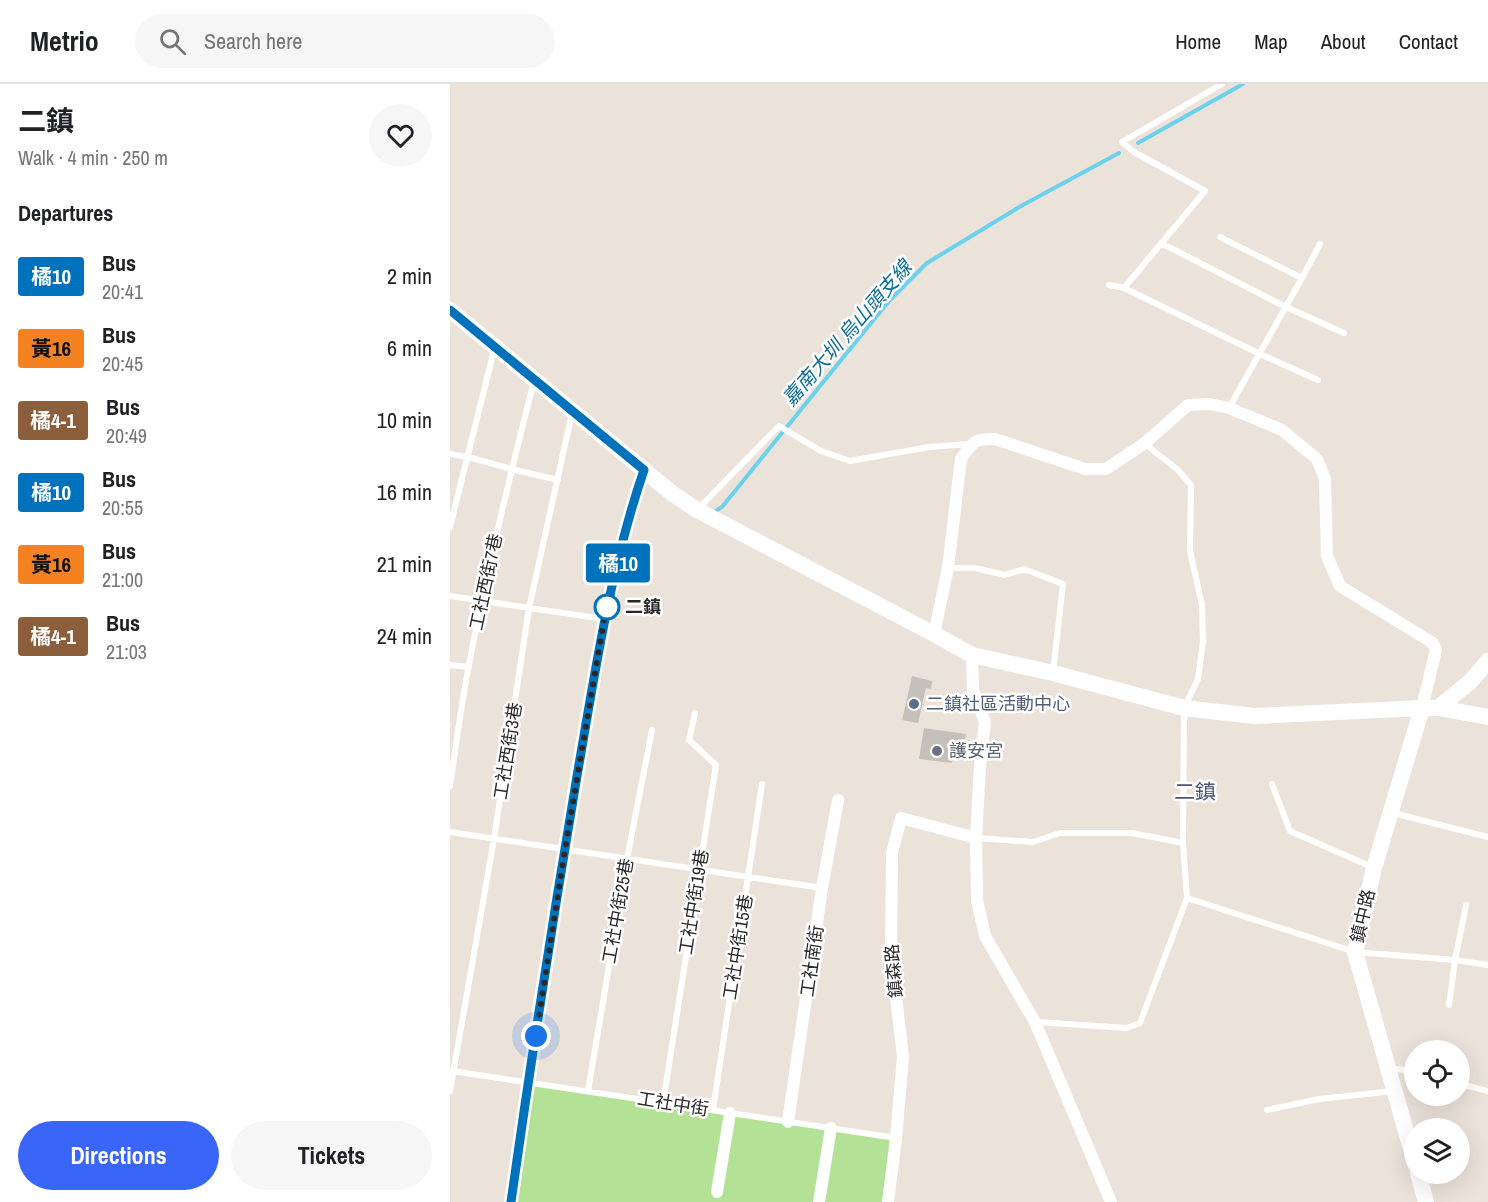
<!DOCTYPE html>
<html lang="en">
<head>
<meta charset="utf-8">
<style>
	:root { --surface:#fff; --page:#f6f6f6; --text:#202124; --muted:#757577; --line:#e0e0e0; --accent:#3966f8 }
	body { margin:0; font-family:"Archivo Narrow","Noto Sans TC",sans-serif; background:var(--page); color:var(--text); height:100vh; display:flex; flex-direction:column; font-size:22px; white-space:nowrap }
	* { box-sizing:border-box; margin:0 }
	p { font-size:20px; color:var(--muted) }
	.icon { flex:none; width:33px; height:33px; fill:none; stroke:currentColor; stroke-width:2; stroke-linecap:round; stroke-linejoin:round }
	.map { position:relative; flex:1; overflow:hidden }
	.details { display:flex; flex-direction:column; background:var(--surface); width:450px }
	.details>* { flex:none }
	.badge { padding:0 12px; border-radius:4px; font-size:21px; line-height:39px }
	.buttons { position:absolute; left:954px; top:956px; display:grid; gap:12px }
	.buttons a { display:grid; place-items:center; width:66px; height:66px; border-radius:50%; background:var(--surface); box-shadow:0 6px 24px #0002; font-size:30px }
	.you { position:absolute; width:30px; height:30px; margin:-15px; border:4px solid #fff; border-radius:50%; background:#1a73e8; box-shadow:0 0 0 9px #1a73e833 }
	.map>.badge { position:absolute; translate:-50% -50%; box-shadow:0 0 0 3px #fff }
	h2 { padding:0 18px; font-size:22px; line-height:54px }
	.round { display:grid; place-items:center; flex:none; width:63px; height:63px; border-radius:32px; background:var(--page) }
	.summary { display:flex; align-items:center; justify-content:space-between; height:102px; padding:0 18px }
	h1 { font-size:28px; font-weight:700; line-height:45px }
	.button { display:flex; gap:12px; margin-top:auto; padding:12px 18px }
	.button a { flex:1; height:69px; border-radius:36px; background:var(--accent); color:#fff; font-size:24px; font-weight:700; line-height:69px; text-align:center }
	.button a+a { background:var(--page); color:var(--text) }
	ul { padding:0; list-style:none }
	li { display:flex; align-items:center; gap:18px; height:72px; padding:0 18px }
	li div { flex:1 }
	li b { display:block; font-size:22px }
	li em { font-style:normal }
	li .badge { min-width:66px; font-weight:700; text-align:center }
	header { display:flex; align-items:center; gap:36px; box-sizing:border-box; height:84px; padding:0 30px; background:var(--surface); border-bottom:2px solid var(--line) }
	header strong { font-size:28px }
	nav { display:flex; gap:33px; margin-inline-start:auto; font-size:21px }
	.search { width:420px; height:54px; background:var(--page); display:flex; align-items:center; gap:15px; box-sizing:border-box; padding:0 21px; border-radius:33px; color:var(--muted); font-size:22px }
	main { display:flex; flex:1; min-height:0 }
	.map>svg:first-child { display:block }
</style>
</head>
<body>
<header>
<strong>Metrio</strong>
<div class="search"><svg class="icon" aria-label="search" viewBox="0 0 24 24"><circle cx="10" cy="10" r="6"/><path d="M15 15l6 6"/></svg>Search here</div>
<nav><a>Home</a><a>Map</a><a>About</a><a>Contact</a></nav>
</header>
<main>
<section class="details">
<div class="summary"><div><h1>二鎮</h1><p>Walk · 4 min · 250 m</p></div><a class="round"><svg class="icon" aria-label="heart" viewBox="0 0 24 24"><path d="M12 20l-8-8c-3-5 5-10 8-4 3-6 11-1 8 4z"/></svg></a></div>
<h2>Departures</h2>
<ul>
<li><span class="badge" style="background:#0072bc;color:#fff">橘10</span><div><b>Bus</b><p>20:41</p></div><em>2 min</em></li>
<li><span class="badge" style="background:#f58220;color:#111">黃16</span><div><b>Bus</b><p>20:45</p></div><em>6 min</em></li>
<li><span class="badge" style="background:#8b5e3c;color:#fff">橘4-1</span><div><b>Bus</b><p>20:49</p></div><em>10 min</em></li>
<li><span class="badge" style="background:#0072bc;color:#fff">橘10</span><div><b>Bus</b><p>20:55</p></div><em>16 min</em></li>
<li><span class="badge" style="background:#f58220;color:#111">黃16</span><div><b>Bus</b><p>21:00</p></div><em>21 min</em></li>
<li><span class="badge" style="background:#8b5e3c;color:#fff">橘4-1</span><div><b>Bus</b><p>21:03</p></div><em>24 min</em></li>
</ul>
<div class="button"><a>Directions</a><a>Tickets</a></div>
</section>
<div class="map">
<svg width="1038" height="1118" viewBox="0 0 1038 1118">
	<rect width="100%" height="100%" fill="#ebe3da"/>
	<!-- green -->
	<path fill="#b3e296" d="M78,998L446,1054L436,1118H60Z"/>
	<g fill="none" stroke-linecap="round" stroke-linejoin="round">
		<!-- stream -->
		<path stroke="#6cd1ed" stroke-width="4" d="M688,59L793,0
			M267,426L272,423L439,217L477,179L571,122L669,69"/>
	</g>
	<!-- building -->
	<path fill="#c6c0ba" d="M462,592L482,597L481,605L476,604L468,639L452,636Z
		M474,644L516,650L515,655L512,658L504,660L502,679L469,675Z"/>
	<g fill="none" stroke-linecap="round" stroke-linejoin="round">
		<!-- lane -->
		<path stroke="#fff" stroke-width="6" d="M770,153L852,194
			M711,159L836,223L894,249
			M659,201L674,204L755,107L684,68L672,58L772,0
			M674,204L810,270L868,296
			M779,324L852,194L870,160
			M695,359L705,368L727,385L741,401L740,467L752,521L753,557L748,595L734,624L733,759L737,814L905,868L1005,876L1038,881
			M0,370L18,373L61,385L108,396
			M249,424L329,342L371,367L400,377L479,363L520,360
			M0,443L44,266
			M498,484H525L555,491L574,485L613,500L603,589
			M0,512L154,535
			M0,581L19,583
			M822,700L840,747L922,783
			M0,702C6,662 11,621 19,581C37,485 60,391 84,297
			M943,729L1038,753
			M0,748L372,804
			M526,754L583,758L610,749H682L733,759
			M999,921L1005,876L1016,821
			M586,938L677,944L690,939L737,814
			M940,984L964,987
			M2,987L446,1054
			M1010,1000L1038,1007
			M0,1007L44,755L79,524L122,329
			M138,1007L177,775L202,646
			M213,1019L266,681L239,656L245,629
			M263,1026L312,700
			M817,1026L869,1015L944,1007"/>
		<!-- street -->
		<path stroke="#fff" stroke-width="12" d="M484,550L498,484L511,375C522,359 524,354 545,355L635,385H656L695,359L738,321L760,320L779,324L832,346L867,375L875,395L877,472L890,502L983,559L986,566L972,624
			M522,571L523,606L535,638L530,682L526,754L527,816L535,852L585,938L661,1118
			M338,1038L372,804L388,716
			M267,1108L280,1029
			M61,1118C81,976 103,834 127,692C145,589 160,485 194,386
			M369,1118L381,1044
			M438,1118L446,1054L453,973L441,870L442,769L451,734L526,754"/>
		<!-- secondary -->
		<path stroke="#fff" stroke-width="16" d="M0,226L194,386L223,410L247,426L484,550L522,571L603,589L734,624L804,632L972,624H988L1038,633
			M988,624L1021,597L1038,577
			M964,1075L905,868L924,784L972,624
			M968,1089L976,1118"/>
	</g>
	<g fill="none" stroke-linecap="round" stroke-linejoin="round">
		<defs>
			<path id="line" d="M0,226L194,386C160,485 145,589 127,692C103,834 81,976 61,1118"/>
		</defs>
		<!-- line casing -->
		<use href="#line" stroke="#fff" stroke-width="14"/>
		<!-- line -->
		<use href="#line" stroke="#0072bc" stroke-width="9"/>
		<!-- walk -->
		<path stroke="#282828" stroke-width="6" stroke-dasharray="0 10.8" d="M86,952L115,765L154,536L159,513L157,523"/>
	</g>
	<!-- markers -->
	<circle fill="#fff" stroke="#0072bc" stroke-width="3" cx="157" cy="523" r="12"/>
	<circle fill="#5c6f8a" stroke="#fff" stroke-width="2" cx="464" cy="620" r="6"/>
	<circle fill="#6b7280" stroke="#fff" stroke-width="2" cx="487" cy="667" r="6"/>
	<g text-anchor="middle" stroke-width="5" stroke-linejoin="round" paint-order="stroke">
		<!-- street labels -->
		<g font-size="18" fill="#282828" stroke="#fff">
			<text transform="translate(36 498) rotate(-78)" y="6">工社西街7巷</text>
			<text transform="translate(58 667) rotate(-81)" y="6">工社西街3巷</text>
			<text transform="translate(244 818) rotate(-81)" y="6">工社中街19巷</text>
			<text transform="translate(168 827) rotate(-80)" y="6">工社中街25巷</text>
			<text transform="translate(913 832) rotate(-77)" y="6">鎮中路</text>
			<text transform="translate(288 863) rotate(-81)" y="6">工社中街15巷</text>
			<text transform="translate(362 877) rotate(-82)" y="6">工社南街</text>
			<text transform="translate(444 887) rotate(-95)" y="6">鎮森路</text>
			<text transform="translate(223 1020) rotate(9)" y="6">工社中街</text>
		</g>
		<!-- stop labels -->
		<g font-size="18" font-weight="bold" fill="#282828" stroke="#fff" text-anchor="start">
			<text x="175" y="529">二鎮</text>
		</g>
		<!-- service labels -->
		<g font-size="18" fill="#4e5e75" stroke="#fff" text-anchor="start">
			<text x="476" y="626">二鎮社區活動中心</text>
		</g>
		<!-- worship labels -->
		<g font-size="18" fill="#5b616d" stroke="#fff" text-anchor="start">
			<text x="499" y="673">護安宮</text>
		</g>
		<!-- water labels -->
		<g font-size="20" font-style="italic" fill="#0e6e97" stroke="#fff">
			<text transform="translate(397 249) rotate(-49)" y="7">嘉南大圳 烏山頭支線</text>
		</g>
		<!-- quarter labels -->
		<g font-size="21" fill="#495478" stroke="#fff">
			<text x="745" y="715">二鎮</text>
		</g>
	</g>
</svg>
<div class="buttons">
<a><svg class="icon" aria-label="locate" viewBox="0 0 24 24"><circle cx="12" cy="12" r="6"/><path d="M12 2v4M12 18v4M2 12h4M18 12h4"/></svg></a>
<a><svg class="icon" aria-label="layers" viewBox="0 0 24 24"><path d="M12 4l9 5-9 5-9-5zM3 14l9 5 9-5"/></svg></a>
</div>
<div class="you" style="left:86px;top:952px"></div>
<b class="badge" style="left:168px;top:479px;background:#0072bc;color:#fff">橘10</b>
</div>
</main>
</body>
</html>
